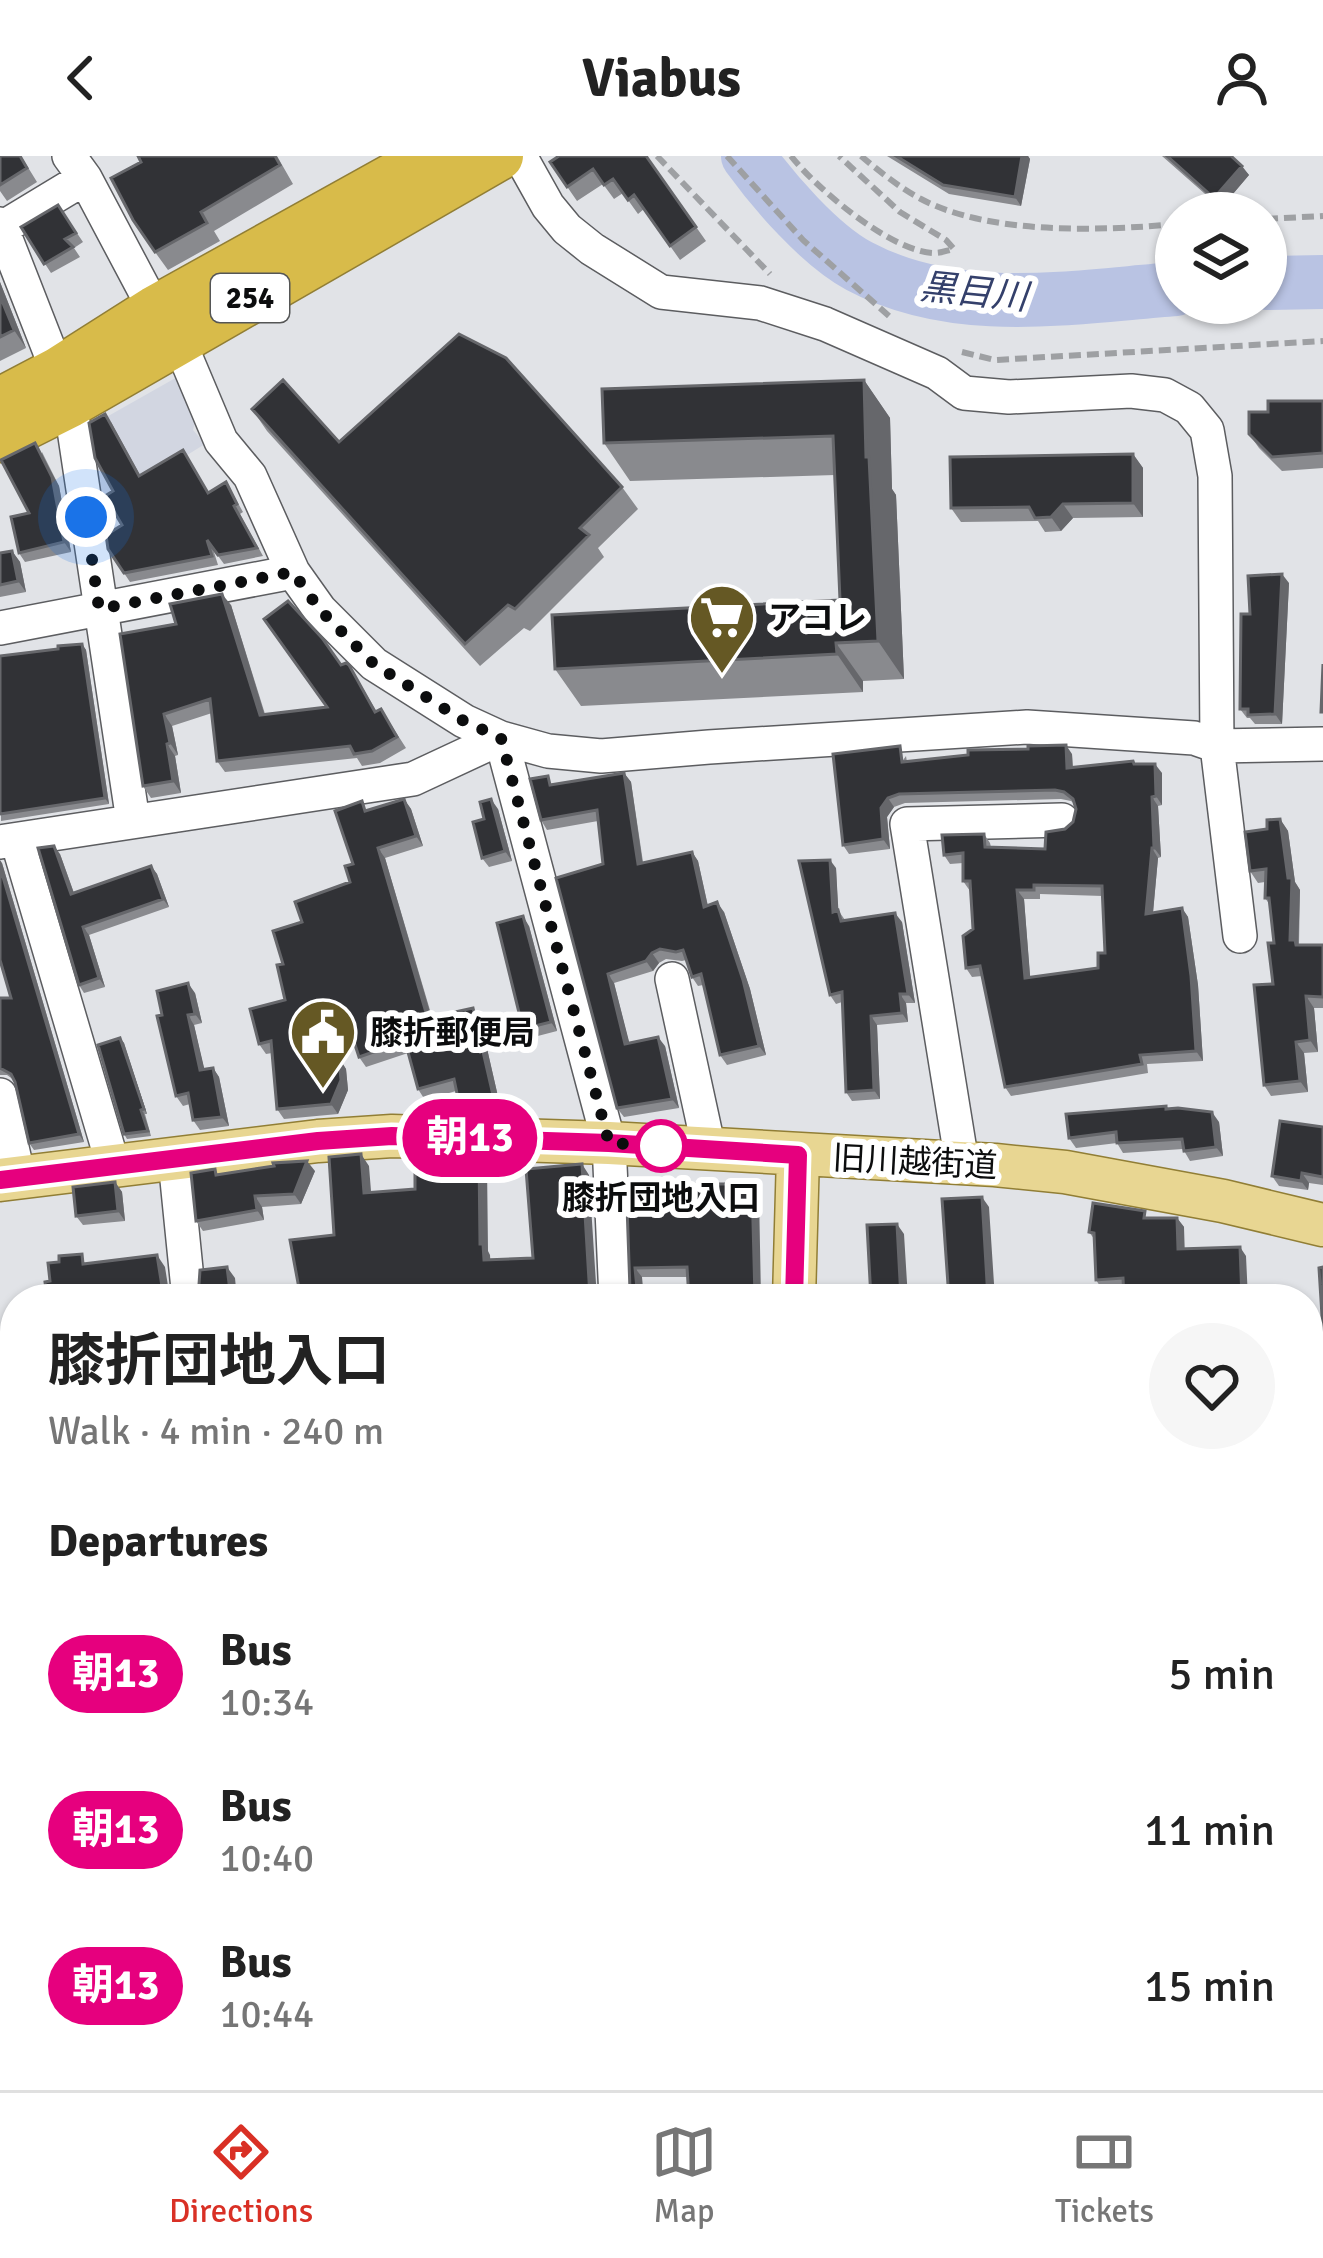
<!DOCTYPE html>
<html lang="en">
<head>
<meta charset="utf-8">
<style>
	:root { --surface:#fff; --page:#f6f6f6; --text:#222; --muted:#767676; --line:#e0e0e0; --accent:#d93025 }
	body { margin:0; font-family:Signika,"Noto Sans JP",sans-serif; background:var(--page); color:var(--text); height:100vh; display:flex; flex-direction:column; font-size:45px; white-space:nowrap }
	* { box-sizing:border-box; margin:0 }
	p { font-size:39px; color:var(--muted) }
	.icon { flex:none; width:66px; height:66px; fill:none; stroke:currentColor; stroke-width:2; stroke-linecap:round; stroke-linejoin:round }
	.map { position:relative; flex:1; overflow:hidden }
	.sheet { position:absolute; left:0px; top:1128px; width:1323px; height:807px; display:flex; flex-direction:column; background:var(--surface); border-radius:48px 48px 0 0; box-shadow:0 3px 9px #0004 }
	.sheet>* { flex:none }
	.badge { padding:0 24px; border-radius:39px; font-size:42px; line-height:78px }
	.tools { position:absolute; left:1155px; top:36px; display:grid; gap:24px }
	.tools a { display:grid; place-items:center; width:132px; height:132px; border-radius:50%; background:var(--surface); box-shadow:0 3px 9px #0004; font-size:60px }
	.you { position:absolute; width:60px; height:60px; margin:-30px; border:9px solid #fff; border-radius:50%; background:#1a73e8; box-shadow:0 0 0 18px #1a73e833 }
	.map>.badge { position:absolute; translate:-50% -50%; box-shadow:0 0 0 6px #fff }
	h2 { padding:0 48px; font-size:45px; line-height:108px }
	.round { display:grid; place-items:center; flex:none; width:126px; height:126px; border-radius:63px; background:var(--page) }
	.headline { display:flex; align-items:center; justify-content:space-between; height:204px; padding:0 48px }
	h1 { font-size:57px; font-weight:700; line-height:90px }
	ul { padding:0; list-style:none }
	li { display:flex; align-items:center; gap:36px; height:156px; padding:0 48px }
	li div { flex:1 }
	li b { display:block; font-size:45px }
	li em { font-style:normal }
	li .badge { min-width:132px; font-weight:700; text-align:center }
	header { display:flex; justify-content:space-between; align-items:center; height:156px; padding:0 48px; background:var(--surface); font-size:54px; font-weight:700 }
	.tabs { display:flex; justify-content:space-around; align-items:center; height:168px; border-top:3px solid var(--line); background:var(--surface); font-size:33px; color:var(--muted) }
	.tabs a { display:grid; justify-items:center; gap:6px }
	.tabs .active { color:var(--accent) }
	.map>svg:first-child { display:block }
</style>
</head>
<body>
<header><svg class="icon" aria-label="back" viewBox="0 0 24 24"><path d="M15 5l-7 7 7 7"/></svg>Viabus<svg class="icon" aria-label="person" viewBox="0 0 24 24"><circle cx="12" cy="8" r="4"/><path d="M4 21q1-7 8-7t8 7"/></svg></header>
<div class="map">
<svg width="1323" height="1934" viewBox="0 0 1323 1934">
	<rect width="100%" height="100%" fill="#e1e3e7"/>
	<!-- built -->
	<path fill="#d2d6e1" d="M179,220L196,262L193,274L205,288L93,357L80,276Z
		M655,1920H754L753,1934H660Z"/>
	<!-- green -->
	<path fill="#bbb59c" d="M1308,1872L1312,1879L1323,1874V1924L1274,1934L1267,1920H1308Z"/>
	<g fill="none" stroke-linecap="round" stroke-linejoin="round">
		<!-- river -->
		<path stroke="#b9c3e3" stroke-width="54" d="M748,0C774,36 820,89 859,110C956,162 1071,141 1176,133
			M1266,127L1323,126"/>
		<defs>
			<path id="minor" d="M69,0L85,22L155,154L178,183L221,285L250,320L293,416L320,454L374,508L464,565L501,582L548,595L601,600L709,591L1027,571L1194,582L1217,590L1323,588
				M520,0L548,50L567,73L592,93L661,136L760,147L825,168L937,217L964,237L1009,241L1131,235L1165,239L1189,252L1207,274L1215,320L1217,590L1240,780
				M0,68L70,247L133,665
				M2,72L85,22
				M0,472L293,416
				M17,684L114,1012
				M0,686L413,623L501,582L609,987L616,1143
				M672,823L709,993
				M0,939L19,1022
				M175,1004L189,1143
				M962,1007L907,668L1062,664
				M1308,1368L1323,1366
				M0,1417L15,1415
				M1308,1589L1323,1587
				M0,1624L15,1618
				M1308,1832L1323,1859
				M0,1901L16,1934
				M402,1920L406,1934
				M873,1920L877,1934
				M1030,1920L1035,1934
				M1132,1934L1173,1920"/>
			<path id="major" d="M0,1024L318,985L392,980L609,987L995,1009L1065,1016L1223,1045L1323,1069
				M794,1143L798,999
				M771,1934L772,1920"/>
			<path id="highway" d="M0,246L59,215L155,154L432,0
				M0,282L70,247L499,0"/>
		</defs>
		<!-- minor casing -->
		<use href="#minor" stroke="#5c5d60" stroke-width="36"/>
		<!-- major casing -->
		<use href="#major" stroke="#917e35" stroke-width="45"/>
		<!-- highway casing -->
		<use href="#highway" stroke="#917e35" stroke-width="51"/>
		<!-- path -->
		<path stroke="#9ea0a3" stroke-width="6" stroke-dasharray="12 6" stroke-linecap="butt" d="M657,0L770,118
			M727,0L803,84L889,160
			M791,0C816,32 892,97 935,97C942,97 948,94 954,93L946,84L900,56L839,0
			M861,0C879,15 900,32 921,43C989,79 1101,75 1176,68
			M1266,63L1323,60
			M962,196L995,204L1323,185"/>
		<!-- minor -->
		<use href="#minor" stroke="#fff" stroke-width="33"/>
		<!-- major -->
		<use href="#major" stroke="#e8d692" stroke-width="42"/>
		<!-- highway -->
		<use href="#highway" stroke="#d8bb4a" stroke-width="48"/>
	</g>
	<!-- wall -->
	<path fill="#898a8e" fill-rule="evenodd" d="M0,0H21L37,26L7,45L0,35Z
		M277,0L293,28L214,75L220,85L168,114L155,96L141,6Z
		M646,0L706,85L680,104L644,53L638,58L623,37L614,43L603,28L577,45L550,6Z
		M887,0H1028L1030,3L1021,50L949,38Z
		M1162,0H1231L1249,19L1221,52Z
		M58,49L83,86L74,92L80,101L51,117L21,71Z
		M0,126L26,192L0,205Z
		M864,224L890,262L892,333L896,339L904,523L863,525V536L581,550L555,513L840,444L835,319L630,325L604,287Z
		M1323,245V312L1282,315L1259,292L1249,278L1268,256Z
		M252,253L339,286L622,331L638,353L598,392L604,401L530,475L524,472L480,510L267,275Z
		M111,266L140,319L209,336L226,326L243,356L240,358L263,400L224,408L213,393L218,409L130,426L124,417L122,369L113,335Z
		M42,296L59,330L71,396L25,406L19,397L29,357Z
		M1133,298L1143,312V361L1073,362L1061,375L1045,376L1038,365L961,366L951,352Z
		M12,395L20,406L26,436L0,441V397Z
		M1289,427L1282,568H1255L1250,562H1247L1240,553Z
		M231,449L265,558L327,551L341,509H349L377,556L381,553L406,592L380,607L362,610L357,602L225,616L217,605L212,557L172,570L178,599L175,600L181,637L151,642L143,630L176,468Z
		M82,488L86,494L109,648L1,665L0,500L58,493Z
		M1072,598L1073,611L1136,608L1162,617V649L1158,650L1161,701L1158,702L1153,757L1182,752L1188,761L1198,829L1203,905L1147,908L1148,917L1011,940L1005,931L982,820L972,821L966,812L973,773L970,735L963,725V707L950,708L944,699L984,678L990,687L991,691L1045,693L1073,666L1076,653L1075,648L1071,645L1061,643L905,647L894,651L887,661L890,693L849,698L843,689L906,600L907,606ZM1040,738L1103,740L1105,797L1098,812L1030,821L1024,743H1040Z
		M624,617L631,626L643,706L692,696L698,705L708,750L724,756L750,833L766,899L727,909L720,899L703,829L698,830L692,821L686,804L682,805L666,803L659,807L653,815L614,827L629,887L665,890L679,952L624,961L617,952L556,722L603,708L598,665L547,674L541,664L554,629Z
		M404,643L411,653L423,690L385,702L432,861L480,862L502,958L466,957L459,947L456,935L425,944L418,933L408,897L366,911L359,901L347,863L307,872L315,905L339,902L346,913L348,934L338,958L284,963L277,953L272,897L266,898L259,888L285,844L283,808L302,766L350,726L368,654Z
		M498,653L512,705L489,711L482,702L484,663Z
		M1280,663L1288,675L1295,726L1300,734L1299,788L1323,789V852H1314L1318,896L1304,897L1308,936L1271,940L1264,929L1274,787L1270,749L1265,742V726L1258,727L1250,715L1267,673Z
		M60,698L74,737L151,710L157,718L169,751L89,779L105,831L84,837L79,829Z
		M2,707L84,986L34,994L29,987L14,924L7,919H0V842H11Z
		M836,712L838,754L845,764L902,766L915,847H906L908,866L877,869L880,943L852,945L846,936L842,846L836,848L830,839Z
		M529,770L557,875L530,882L523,873Z
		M195,837L202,867L194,869L204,913L213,912L219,921L229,970L200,974L193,964L190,948L183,950L176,940L162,859Z
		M120,882L124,887L147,958H145L151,980L127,983L124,978Z
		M1168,953L1219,966L1223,1000L1190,1005L1183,993L1123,997L1117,987L1076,992L1069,982Z
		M1323,971V1029L1309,1027L1308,1034L1279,1030L1272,1020Z
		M315,1015L301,1048L262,1051L264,1064L203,1075L196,1065L219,1018Z
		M115,1026L122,1036L125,1065L83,1069L76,1060Z
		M759,1038L688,1121H642L630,1134L627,1050L692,1049Z
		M1149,1062H1177L1184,1071V1093L1246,1100L1123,1132L1102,1133L1096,1124L1095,1084L1089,1076Z
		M15,1315V1395L0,1396V1318Z
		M1323,1375V1433L1308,1435V1379Z
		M1323,1472V1568H1308V1474Z
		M1323,1598V1767L1308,1770V1601Z
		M1308,1799L1320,1815L1308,1811Z"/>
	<!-- shaded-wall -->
	<path fill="#66676b" d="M1022,0H1028L1030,3L1021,50L1015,41Z
		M1242,10L1249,19L1221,52L1214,42Z
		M0,126L26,192L14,174L0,140Z
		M864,224L890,262L892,333L896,339L904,523L878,485L866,301Z
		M35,287L59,330L71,396L64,386Z
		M1133,298L1143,312V361L1133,347Z
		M1063,348L1073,362L1061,375L1051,361Z
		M12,395L20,406L26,436L18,425Z
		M1282,418L1289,427L1282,568L1275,558Z
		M222,438L231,449L268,570L260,559Z
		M836,487L863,525V536L837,498Z
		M82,488L86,494L109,648L105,642Z
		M164,558L172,570L178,599L170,587Z
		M167,588L175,600L181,637L173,625Z
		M1066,589L1072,598L1073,621L1067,612Z
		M1155,608L1162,617V649L1156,640Z
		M624,617L631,626L644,717L638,708Z
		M1152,641L1158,650L1161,701L1154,692Z
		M888,642L894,651L887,661L890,693L883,683L881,652Z
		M404,643L411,653L423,690L416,680Z
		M491,643L498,653L512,705L505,695Z
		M1280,663L1288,675L1295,726L1300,734L1298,796L1290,784L1288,722Z
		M54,690L60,698L77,746L71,738Z
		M378,692L385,702L434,870L427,860Z
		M1152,692L1158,702L1152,767L1146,758Z
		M692,696L698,705L710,760L704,751Z
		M0,704L2,707L84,986L79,978L0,711Z
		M830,704L836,712L839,765L833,756Z
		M151,710L157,718L169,751L163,743Z
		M1017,734L1024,743L1031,831L1025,822Z
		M717,746L724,756L750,833L766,899L759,890Z
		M1182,752L1188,761L1198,829L1203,905L1196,895Z
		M895,757L902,766L915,847L908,838Z
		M523,760L529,770L557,875L551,866Z
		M83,771L89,779L105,831L99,822Z
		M652,797L659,807L653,815L646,805Z
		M608,818L614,827L632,897L625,888Z
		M188,827L195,837L202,867L195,858Z
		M900,838L906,847L908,866L902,857Z
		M1306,840L1314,852L1318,896L1310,884Z
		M473,852L480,862L502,958L495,948Z
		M188,859L194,869L207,924L200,914Z
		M871,860L877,869L880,943L874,934Z
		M300,862L307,872L317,915L310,905Z
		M658,881L665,890L679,952L672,943Z
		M120,882L124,887L147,958L144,953Z
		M1296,886L1304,897L1308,936L1300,925Z
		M339,902L346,913L348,934L338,958L331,948Z
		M213,912L219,921L229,970L222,961Z
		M1212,956L1219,966L1223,1000L1216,991Z
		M361,998L369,1010L372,1048L364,1037Z
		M479,998L487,1009L488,1095L490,1099L491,1115L484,1104L480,1088Z
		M307,1005L315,1015L301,1048L294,1038Z
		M582,1008L589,1019L597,1143H591L590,1141Z
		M1302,1017L1309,1027L1308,1034L1301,1025Z
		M115,1026L122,1036L125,1065L118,1055Z
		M752,1028L759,1038L761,1143L755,1142Z
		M255,1040L262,1051L264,1064L257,1054Z
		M982,1041L989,1051L995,1143H988Z
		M1177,1062L1184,1071L1185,1103L1178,1093Z
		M897,1068L904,1078L908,1143H901Z
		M1240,1091L1246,1100L1248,1143H1242Z
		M157,1099L165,1111L170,1143H164Z
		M227,1111L235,1122L237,1143H231Z
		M635,1112L642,1121L644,1143H638Z"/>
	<!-- building -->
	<path fill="#313236" stroke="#66676b" stroke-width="3" fill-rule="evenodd" d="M0,0H20L27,12L0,29Z
		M138,0H275L280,9L201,56L207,67L155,96L133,64L111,22L141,6Z
		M559,0H646L696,71L670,90L634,39L628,44L613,23L604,29L593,13L567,31L550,6Z
		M896,0H1022L1015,41L943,29Z
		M1167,0H1231L1242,10L1214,42Z
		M58,49L76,77L65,83L73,91L44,108L21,71Z
		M0,140L14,174L0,181Z
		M459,178L506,202L622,331L580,372L589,379L515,453L508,449L465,488L252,253L283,224L339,286Z
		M864,224L866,301H869L878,485L836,487L837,498L555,513L552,459L840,444L833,280L604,287L602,233Z
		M1268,245H1323V297L1272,301L1249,278V256H1268Z
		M105,258L139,320L183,294L208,337L226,326L237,348L234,350L257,392L218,399L207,384L212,400L124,417L108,393L106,379L122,369L105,340L113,335L95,302L89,267Z
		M35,287L52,321L64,386L19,397L11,361L29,357L1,304Z
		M1133,298V347L1063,348L1051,361L1035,362L1029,351L951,352L950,301Z
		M12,395L18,425L0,429V397Z
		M1282,418L1275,558L1248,559V553H1240L1241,458H1250L1248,420Z
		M222,438L260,559L327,551L264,463L288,445L322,482L341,509L346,507L349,509L375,556L381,553L397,581L372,595L354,598L350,590L217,605L210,543L164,558L170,587L167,588L173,625L143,630L120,478L176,468L170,448Z
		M82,488L105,642L0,658V500L58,493V490Z
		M1323,508V556H1321Z
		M1066,589L1067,612L1133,605L1134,608H1155L1156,640L1152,641L1154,692H1152L1146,758L1182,752L1191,820L1196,895L1140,899L1142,908L1005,931L980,810L966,812L963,780L973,773L970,725H963V697L944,699L942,679L984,678L985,691L1045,693L1046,676L1065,673L1073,666L1076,653L1073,643L1064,636L1055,634L899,638L888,642L881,652L883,683L843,689L833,598L900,590L902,606L968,599V594L1028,593V590ZM1034,729L1102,730L1105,797H1098V812L1025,822L1017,734H1034Z
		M624,617L638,708L692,696L704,751L717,746L743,824L759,890L720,899L701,818L692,821L683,794L676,796L660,793L652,797L646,805L608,818L625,888L658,881L672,943L617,952L556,722L603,708L597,654L541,664L530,623L548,620L550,629Z
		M404,643L416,680L378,692L427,860L428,862L473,852L495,948L459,947L454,923L418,933L405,885L359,901L343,852L300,862L310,905L339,902L341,924L331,948L277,953L271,885L259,888L250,853L285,844L277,809L283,808L273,775L302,766L295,746L350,726L345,710L353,708L335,655L362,645L365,655Z
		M491,643L505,695L482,702L473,666L484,663L480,646Z
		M1280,663L1288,722H1292L1290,784H1295L1296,789H1323V841L1306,840L1310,884L1296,886L1300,925L1264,929L1254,829L1273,828L1268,787H1274L1269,742H1265L1266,713L1250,715L1245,676L1267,673V664Z
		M54,690L71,738L151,710L163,743L83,771L99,822L79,829L38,692Z
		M830,704L833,756L838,754L841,765L895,757L908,838H900L902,857L871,860L874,934L846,936L842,836L830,839L799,705Z
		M0,711L79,978L29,987L15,926L11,918L0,912V842H11L0,804Z
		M523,760L551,866L523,873L497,767Z
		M188,827L195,858L188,859L200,914L213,912L222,961L193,964L188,937L176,940L157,860L162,859L157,835Z
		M120,882L144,953L141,954L148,975L124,978L98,889Z
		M1166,950V953L1178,952L1212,956L1216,991L1184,995L1182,983L1117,987L1116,976L1069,982L1066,958Z
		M1280,965L1323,971V1021L1302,1017L1301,1025L1272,1020Z
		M430,996L479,998L480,1088H483L484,1104L533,1102L526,1013L582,1008L590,1141L508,1143H301L290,1084L334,1079L329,1001L361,998L364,1037L415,1033V1013L430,1012Z
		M307,1005L294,1038L255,1040L257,1054L196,1065L191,1017L215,1013L216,1019L274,1010L273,1007Z
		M115,1026L118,1055L76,1060L73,1031Z
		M690,1028H752L755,1142L689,1143L687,1111L635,1112L638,1143H628L630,1134L627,1050L692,1049Z
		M982,1041L988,1143H949L942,1043Z
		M1093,1047L1145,1055L1144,1062H1177L1178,1093L1240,1091L1242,1143H1124L1123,1122L1096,1124L1094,1077L1089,1076Z
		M897,1068L901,1143H871L867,1069Z
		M82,1098L83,1108L157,1099L164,1143H47L45,1126L50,1125L48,1107L59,1106V1100Z
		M227,1111L231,1143H198L200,1114Z
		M1323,1111V1176L1319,1112Z
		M1317,1278H1323V1339L1320,1337Z
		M15,1315V1386L6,1383L0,1384V1318Z
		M1323,1375V1424L1308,1425V1379Z
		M1323,1472V1559H1308V1474Z
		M1323,1598V1757L1308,1760V1601Z
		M1323,1793V1819L1313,1805L1308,1804V1799Z
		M1323,1907V1934H1199L1195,1926L1210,1920H1258L1263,1933L1293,1920H1308V1913Z
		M467,1920H603L608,1934H474Z
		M891,1920H979L984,1934H888Z
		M138,1925L142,1934H121Z"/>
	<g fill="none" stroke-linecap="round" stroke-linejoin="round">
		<defs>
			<path id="line" d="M0,1024L318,985L392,980L609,987L798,999L794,1143"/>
		</defs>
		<!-- line casing -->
		<use href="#line" stroke="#fff" stroke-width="27"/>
		<!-- line -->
		<use href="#line" stroke="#e6007e" stroke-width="18"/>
		<!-- walk -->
		<path stroke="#0c0d0e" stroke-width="12" stroke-dasharray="0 21.6" d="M86,361L99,453L293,416L320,454L374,508L464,565L501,582L609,987L676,991L661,990"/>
	</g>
	<!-- icons -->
	<defs>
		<symbol id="supermarket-pin" viewBox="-11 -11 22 30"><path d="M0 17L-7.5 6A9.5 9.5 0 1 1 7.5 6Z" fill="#655824" stroke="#fff"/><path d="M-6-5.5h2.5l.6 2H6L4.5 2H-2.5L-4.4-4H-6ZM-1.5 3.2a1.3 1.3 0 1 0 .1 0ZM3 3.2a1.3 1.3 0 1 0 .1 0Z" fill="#fff"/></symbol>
		<symbol id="civic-pin" viewBox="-11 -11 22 30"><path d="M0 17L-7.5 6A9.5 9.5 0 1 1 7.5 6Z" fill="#655824" stroke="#fff"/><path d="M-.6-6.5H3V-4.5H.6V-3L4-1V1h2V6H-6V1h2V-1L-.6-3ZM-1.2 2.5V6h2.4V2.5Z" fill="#fff"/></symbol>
	</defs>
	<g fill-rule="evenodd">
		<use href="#supermarket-pin" x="684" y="423" width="76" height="104"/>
		<use href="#civic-pin" x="285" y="838" width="76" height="104"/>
	</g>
	<!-- markers -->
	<circle fill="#fff" stroke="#e6007e" stroke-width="6" cx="661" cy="990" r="24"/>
	<g text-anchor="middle" stroke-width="12" stroke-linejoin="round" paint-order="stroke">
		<!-- shield labels -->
		<rect fill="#fff" stroke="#555656" stroke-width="3" x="211" y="118" width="78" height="48" rx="9"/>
		<g font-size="30" font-weight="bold" fill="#0c0d0e">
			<text x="250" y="152">254</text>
		</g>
		<!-- poi labels -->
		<g font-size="33" font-weight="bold" fill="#0c0d0e" stroke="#fff" text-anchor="start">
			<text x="768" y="473">アコレ</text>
			<text x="370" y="888">膝折郵便局</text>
		</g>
		<!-- street labels -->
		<g font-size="33" fill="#0c0d0e" stroke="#fff">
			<text transform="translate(915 1005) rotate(3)" y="12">旧川越街道</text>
		</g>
		<!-- stop labels -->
		<g font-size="33" font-weight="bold" fill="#0c0d0e" stroke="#fff">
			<text x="661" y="1053">膝折団地入口</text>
		</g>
		<!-- water labels -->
		<g font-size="36" font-style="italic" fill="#34406b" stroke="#fff">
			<text transform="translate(974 135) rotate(6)" y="13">黒目川</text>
		</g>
	</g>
</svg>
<div class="tools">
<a><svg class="icon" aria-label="layers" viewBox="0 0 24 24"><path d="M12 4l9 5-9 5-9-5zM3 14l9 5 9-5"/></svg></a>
</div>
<div class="you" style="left:86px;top:361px"></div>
<b class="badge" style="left:470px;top:982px;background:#e6007e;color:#fff">朝13</b>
<section class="sheet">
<div class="headline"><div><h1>膝折団地入口</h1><p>Walk · 4 min · 240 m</p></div><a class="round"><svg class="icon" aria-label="heart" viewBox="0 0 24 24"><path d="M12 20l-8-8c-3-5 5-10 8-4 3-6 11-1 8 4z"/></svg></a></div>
<h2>Departures</h2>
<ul>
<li><span class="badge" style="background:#e6007e;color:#fff">朝13</span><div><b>Bus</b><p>10:34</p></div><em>5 min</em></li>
<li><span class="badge" style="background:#e6007e;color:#fff">朝13</span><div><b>Bus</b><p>10:40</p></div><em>11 min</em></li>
<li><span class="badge" style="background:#e6007e;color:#fff">朝13</span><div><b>Bus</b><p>10:44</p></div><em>15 min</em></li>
</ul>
</section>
</div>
<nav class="tabs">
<a class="active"><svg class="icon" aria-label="directions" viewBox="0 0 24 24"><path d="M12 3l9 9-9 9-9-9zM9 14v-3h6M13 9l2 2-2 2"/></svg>Directions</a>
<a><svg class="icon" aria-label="map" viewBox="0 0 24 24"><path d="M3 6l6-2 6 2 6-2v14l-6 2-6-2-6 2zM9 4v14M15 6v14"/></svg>Map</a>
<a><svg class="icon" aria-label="tickets" viewBox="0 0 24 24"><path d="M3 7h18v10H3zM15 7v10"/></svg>Tickets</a>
</nav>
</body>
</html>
